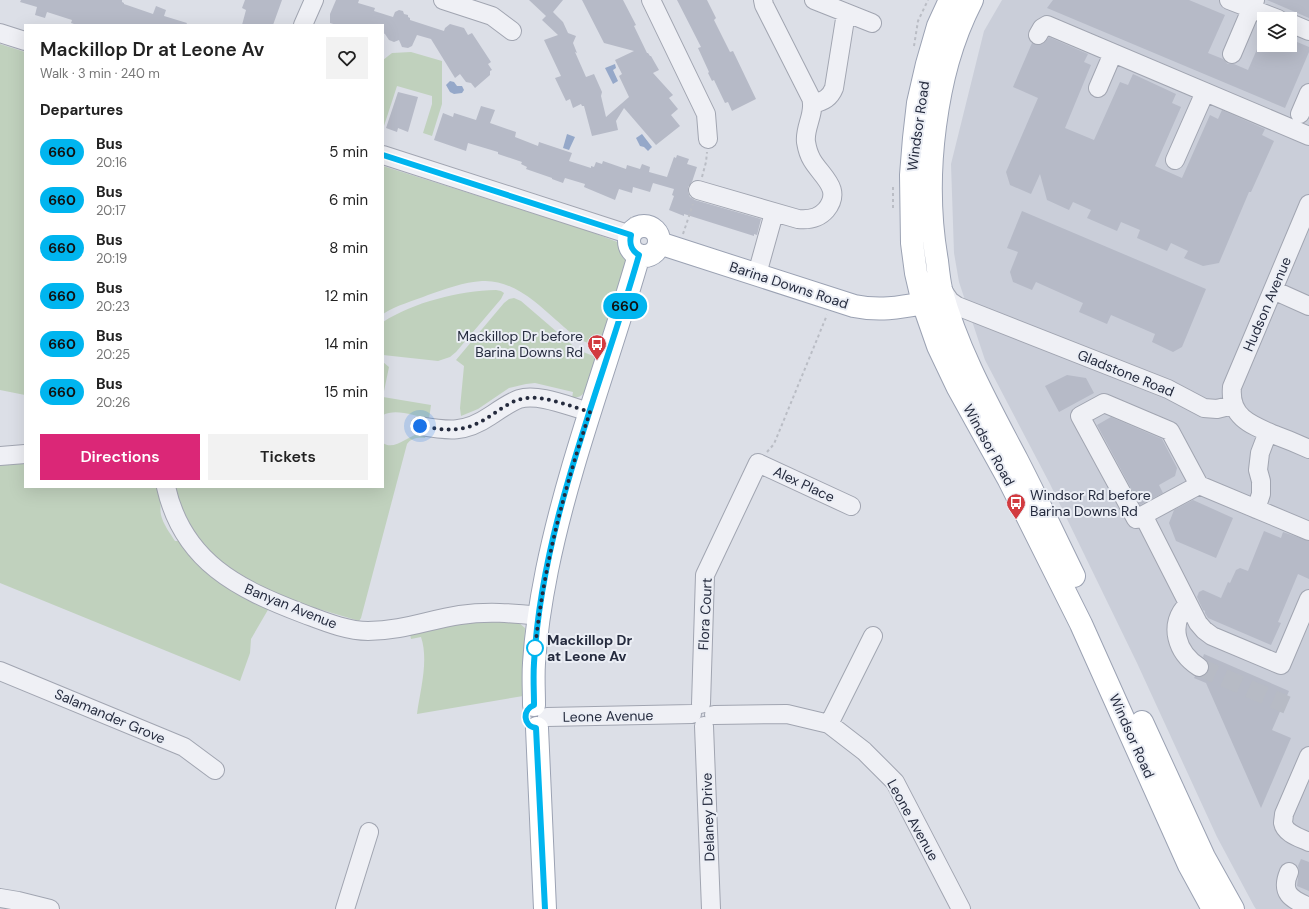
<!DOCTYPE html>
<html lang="en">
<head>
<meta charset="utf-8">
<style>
	:root { --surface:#fff; --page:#f2f2f2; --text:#222; --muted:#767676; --accent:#db2777 }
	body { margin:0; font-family:"DM Sans",sans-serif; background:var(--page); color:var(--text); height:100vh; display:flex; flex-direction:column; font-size:15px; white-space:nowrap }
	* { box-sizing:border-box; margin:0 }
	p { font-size:13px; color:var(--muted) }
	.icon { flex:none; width:22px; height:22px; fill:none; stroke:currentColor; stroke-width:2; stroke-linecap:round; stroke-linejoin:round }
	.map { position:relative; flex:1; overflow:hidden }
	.drawer { position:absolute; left:24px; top:24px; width:360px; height:464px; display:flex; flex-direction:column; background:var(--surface); border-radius:0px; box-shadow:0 4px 16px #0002 }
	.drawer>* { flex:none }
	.badge { padding:0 8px; border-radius:13px; font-size:14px; line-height:26px }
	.buttons { position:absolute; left:1257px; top:12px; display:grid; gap:8px }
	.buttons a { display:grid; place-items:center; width:40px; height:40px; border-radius:0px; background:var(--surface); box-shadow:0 4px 16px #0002; font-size:20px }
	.you { position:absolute; width:20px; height:20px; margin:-10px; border:3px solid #fff; border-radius:50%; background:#1a73e8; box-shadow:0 0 0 6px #1a73e833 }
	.map>.badge { position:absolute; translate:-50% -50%; box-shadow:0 0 0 2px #fff }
	h2 { padding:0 16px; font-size:15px; line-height:36px }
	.round { display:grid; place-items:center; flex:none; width:42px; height:42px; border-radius:0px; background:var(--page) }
	.summary { display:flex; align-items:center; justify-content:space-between; height:68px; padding:0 16px }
	h1 { font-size:19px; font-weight:600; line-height:30px }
	.button { display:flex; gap:8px; margin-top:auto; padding:8px 16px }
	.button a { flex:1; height:46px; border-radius:0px; background:var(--accent); color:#fff; font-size:16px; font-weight:600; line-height:46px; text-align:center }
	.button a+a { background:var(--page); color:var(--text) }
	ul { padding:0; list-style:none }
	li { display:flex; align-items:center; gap:12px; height:48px; padding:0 16px }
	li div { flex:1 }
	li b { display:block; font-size:15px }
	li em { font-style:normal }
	li .badge { min-width:44px; font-weight:700; text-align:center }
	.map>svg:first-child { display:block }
</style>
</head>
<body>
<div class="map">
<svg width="1309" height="909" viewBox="0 0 1309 909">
	<rect width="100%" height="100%" fill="#dcdfe7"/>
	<!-- built -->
	<path fill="#caced9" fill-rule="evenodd" d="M1002,0H1309V909H1256L1254,906L1217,837L1137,663L1050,484L985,360L959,282L954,253L951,164L984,31ZM1264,19H1290V45H1264Z"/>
	<!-- green -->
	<path fill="#c0d1bd" d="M0,44L25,52V395L0,390Z
		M411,52L442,61V104L432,136L423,133L432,104V96L397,86L383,129V60L392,53Z
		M383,166L586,230L620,243L623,245L628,257L600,345C582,345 569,331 556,320C536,302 511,279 482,281C464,282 445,289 428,295C413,301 397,305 383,314Z
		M496,290L501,291L504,293L501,299L456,352L450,357L438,361L383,355V322C414,302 459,291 496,290Z
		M514,298L521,301L578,350L596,357L585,391C582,396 578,398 572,398L573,392L535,383L526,384L509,388L478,409L461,416L460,408L464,366L456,360L504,303L509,299Z
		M383,362L389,367L383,396Z
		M383,397L431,405L429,419C415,416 396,408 383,415Z
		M420,433L426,434L425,438C418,437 411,438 407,444L361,618L359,621L292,601L236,574L206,548L193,530L183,510L175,487H383V443C394,451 408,436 420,433Z
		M25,461V487H156C164,495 159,505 161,515C163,524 170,533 175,541H181L269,608L251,639L250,653L240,681L0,583V463Z
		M483,620L518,622L525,628L523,696L417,714C420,690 429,661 421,637L411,639L410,634L458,623Z"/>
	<!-- water -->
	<path fill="#95a8c9" d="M615,64L616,68L613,70L618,81L613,84L605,68Z
		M450,81L454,82L457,86H462L464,90L462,93L454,94L450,92L446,85Z
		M567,134L575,137L569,150L563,148Z
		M642,134L652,147L648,151L644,147L640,146L636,138Z"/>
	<!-- building -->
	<path fill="#b6bac7" d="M21,0H122V2L124,3V4L153,14L156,6L166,10L164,16L187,23L186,25H77L71,23L72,20L47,12L45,18L35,15L37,7L20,2Z
		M245,0H282L273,25H242L246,10L242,8Z
		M336,0H359L358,3L375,8L374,11L393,17L395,12L399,10L403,11L404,14L408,15V17L410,18V20L444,31L445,28L450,24L464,28L468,35L472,33L491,62L488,64L492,70L490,71V75L475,88L471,83L466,82L460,74L455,78L431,39L417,35L412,46L408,48L402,47L399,40L394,42L389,40L385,34L383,33V25H337L330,23V14Z
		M529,0H563L553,12L563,22L568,33L576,36L573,43L577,53L575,52L586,77L594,74L602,92L601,96L606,117L629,97L619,76L622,74L615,60L634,51L604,43L582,0H623L636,25L634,26L647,53H648L650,56H651L659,70L653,73L673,95L669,98L678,109L671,115L680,126L656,145L624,108L616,121L618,130L592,136L584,106H582L581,104L573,108L570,99L566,101L555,78L561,76L544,40L558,35L542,20L546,16Z
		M677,0H707L716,18L714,20L730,52L733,51L756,99L732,111L728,102L725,103L714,80L712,81L708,73L709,72L698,48L701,47Z
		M1053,0H1189L1225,15L1208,53L1223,59L1228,64H1234L1248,70L1264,33V45H1290V39L1309,47V52L1285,108L1047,8Z
		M1267,0H1309V18Z
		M1049,37L1088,54L1084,62L1091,65L1065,128L1094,140L1120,82L1128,85L1133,74L1176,94L1172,103L1181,107L1155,166L1182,178L1210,115L1218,119L1222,110L1265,129L1262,135L1274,141L1251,192H1249L1219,263L1203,266L1184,258L1188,251L1171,243L1167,251L1137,238L1140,230L1121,222L1117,231L1087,218L1091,210L1073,202L1069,210L1047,200L1040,174L1031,194L1010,185L1006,172L1038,98L1013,87L1032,43L1038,45L1043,44Z
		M398,92L418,97L408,132L398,128L397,132L386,128Z
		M481,106L495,110L490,123L516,132L515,137L538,146L539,142L572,153L569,161L591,168V166L594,167L596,162L602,164L603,161L626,169L627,165L640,169L642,164L650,167L649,172L667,177L674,157L676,158L677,155L689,159L687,164L697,167L692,182L688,187V192L690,197L695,200L761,219L757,235L754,234V236L684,214V216L669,210L674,196L672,195L674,189L653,183L650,192L633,187L632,193L619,189L615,200L584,187L585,184L565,178L563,183L552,179V178L526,169L527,167L521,164L522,162L498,154V152L468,143L466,151L434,140L443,113L453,117L454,113L476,120Z
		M1022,211L1206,289L1182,347L1173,352L1152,342L1155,334L1111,315L1107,324L1079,312L1083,303L1036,282L1032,290L1013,282L1010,272L1018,252L1007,248Z
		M1067,375L1086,378L1094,393L1059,412L1045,386Z
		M1111,417L1162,439L1177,468L1175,476L1159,485L1163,493L1140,505L1097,425Z
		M1193,500L1233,518L1216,558L1176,541L1169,523L1174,510Z
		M1264,531L1281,538L1283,532L1309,541V579L1298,574L1278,622L1281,623L1271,645L1208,618L1205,613V611L1203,610L1197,597L1199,592L1203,590L1221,598L1228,582L1230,583L1236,570L1240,568L1248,571Z
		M1204,654L1289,691L1272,730L1291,738L1261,808L1206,683L1194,678L1195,676L1203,677L1208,673L1209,668V663L1203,657Z
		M1301,859L1309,862V891L1297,886L1299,870L1298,866Z"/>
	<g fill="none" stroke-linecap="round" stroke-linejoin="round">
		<!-- minor-tunnel -->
		<path stroke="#b7bbc5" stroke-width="18" stroke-dasharray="18 9" stroke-linecap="butt" d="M1199,667L1287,705"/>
		<defs>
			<path id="minor" d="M443,0L492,16L512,31
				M651,0L706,114L708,139
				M814,0L872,23
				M1229,0L1278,19
				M1290,23L1309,31
				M303,25L314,0
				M0,33L25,41
				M1038,35L1042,28L1047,25L1309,136
				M1232,54L1255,0
				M1098,88L1113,53
				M813,104C824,101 830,98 834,88L846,13
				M1300,114L1309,93
				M383,155L631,235
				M1175,160L1205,92
				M698,190L798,219C808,220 819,218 826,210C843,189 822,177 812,160C809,155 807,148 806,142C804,127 816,113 811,98L764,5L763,0
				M1309,204L1232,387C1229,417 1251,425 1275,435C1286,439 1298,444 1309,449
				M757,274L774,213
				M941,288L950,301L957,306L1168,389L1204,408L1217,409L1233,405
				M1273,290L1309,306
				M1104,403L1170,431L1199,485L1136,519L1080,416Z
				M420,426C449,431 465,433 490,416C499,410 509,403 519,399C539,393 570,407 590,412
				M0,456L25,454
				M1199,485L1309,531
				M166,487C183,562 238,589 304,614C323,621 346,631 368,631C402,631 428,620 460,615C487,611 512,613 539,616
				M1256,509L1261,494V481L1258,470L1260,453L1268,432
				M1143,515L1198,623L1204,630L1212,636L1281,665L1309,599
				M1188,604C1167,624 1177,653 1199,667
				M0,671L184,747L215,770
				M701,704L705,575L758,463L851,506
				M714,715L787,714L829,724L864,751L895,782L961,909
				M547,717L692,714
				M829,724L873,636
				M704,726L711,909
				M1309,756L1284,814C1284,816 1283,821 1283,823C1285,834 1301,838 1309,842
				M1289,872C1280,893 1291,899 1309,907
				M0,898L18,901L50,909
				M345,909L369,832"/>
			<path id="major" d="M950,0L938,26L927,64L918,103L914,138L911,175L912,243L916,273L923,303L938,346L958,388L1009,480L1081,624L1189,865L1213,909
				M972,0C951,41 941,81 935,126C929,172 929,216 937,261C938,270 939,280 941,289C957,349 988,405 1017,460C1037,499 1055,537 1074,576
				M629 241a15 15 0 1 1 30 0a15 15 0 1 1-30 0Z
				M659,243L854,306C878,311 899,308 923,303
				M534,705C534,691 533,677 534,663C536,631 541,600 547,570C569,462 609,360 639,255
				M1142,722L1204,857L1233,909
				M537,728L545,909"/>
		</defs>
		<!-- minor casing -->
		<use href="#minor" stroke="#a1a5b1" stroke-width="20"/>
		<!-- major casing -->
		<use href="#major" stroke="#9ba2b3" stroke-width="24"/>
		<!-- path -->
		<path stroke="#babdc5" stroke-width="2" stroke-dasharray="3 3" stroke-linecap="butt" d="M914,46L918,21L928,0
			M702,177L706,162L707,152
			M893,187V208
			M630,218L650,220L664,227
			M683,234L693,204
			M767,452L774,444L827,315"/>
		<!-- minor -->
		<use href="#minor" stroke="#eff0f5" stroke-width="18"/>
		<!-- major -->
		<use href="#major" stroke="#fff" stroke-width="22"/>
	</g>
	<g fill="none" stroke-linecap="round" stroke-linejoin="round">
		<defs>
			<path id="line" d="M383,155L631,235C629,244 631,250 639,255C601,389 542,522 534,663C533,677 534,691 534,705C522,710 523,726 536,728L545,909"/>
		</defs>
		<!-- line casing -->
		<use href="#line" stroke="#fff" stroke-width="9"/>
		<!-- line -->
		<use href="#line" stroke="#00b5ef" stroke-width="6"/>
		<!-- walk -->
		<path stroke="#252b3e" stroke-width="4" stroke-dasharray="0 7.2" d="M420,426C443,430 461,433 482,421C497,413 510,399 528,398C547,396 572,407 590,412C564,490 543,568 535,650V648"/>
	</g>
	<!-- icons -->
	<defs>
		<symbol id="bus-pin" viewBox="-11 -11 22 30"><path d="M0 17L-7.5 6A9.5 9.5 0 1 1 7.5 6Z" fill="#d23b40" stroke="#ebeef5"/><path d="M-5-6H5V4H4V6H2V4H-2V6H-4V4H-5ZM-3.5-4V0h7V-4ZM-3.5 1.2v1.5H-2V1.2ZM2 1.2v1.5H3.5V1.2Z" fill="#fff"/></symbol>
	</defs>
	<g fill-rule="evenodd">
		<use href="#bus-pin" x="586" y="333" width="22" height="30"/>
		<use href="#bus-pin" x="1005" y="492" width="22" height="30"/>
	</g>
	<!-- markers -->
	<circle fill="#fff" stroke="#00b5ef" stroke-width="2" cx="535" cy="648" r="8"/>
	<g text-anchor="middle" stroke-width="4" stroke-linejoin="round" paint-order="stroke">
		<!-- street labels -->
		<g font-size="14" fill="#252b3e" stroke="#ebeef5">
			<text transform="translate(918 126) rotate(-82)" y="5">Windsor Road</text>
			<text transform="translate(789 285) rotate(18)" y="5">Barina Downs Road</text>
			<text transform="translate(1267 304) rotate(-67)" y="5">Hudson Avenue</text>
			<text transform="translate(1126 373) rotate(22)" y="5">Gladstone Road</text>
			<text transform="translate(989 445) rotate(61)" y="5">Windsor Road</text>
			<text transform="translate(804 484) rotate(25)" y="5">Alex Place</text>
			<text transform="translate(291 606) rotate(22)" y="5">Banyan Avenue</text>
			<text transform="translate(705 614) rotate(-87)" y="5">Flora Court</text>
			<text transform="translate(110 716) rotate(23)" y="5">Salamander Grove</text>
			<text transform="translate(608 716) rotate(-1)" y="5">Leone Avenue</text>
			<text transform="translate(1132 736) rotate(66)" y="5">Windsor Road</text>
			<text transform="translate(708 817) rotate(-92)" y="5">Delaney Drive</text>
			<text transform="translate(913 820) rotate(61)" y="5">Leone Avenue</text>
		</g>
		<!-- poi labels -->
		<g font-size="14" fill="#252b3e" stroke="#ebeef5" text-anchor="end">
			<text x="583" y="341">Mackillop Dr before<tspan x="583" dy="16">Barina Downs Rd</tspan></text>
			<text x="1030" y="500" text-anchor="start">Windsor Rd before<tspan x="1030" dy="16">Barina Downs Rd</tspan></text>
		</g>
		<!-- stop labels -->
		<g font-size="14" font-weight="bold" fill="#252b3e" stroke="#ebeef5" text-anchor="start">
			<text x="547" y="645">Mackillop Dr<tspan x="547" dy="16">at Leone Av</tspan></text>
		</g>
	</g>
</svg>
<div class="buttons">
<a><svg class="icon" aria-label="layers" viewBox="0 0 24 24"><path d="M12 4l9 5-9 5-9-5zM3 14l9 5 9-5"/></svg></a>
</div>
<div class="you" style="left:420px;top:426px"></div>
<b class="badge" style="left:625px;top:306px;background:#00b5ef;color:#111">660</b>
<section class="drawer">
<div class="summary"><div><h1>Mackillop Dr at Leone Av</h1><p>Walk · 3 min · 240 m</p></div><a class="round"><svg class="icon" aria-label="heart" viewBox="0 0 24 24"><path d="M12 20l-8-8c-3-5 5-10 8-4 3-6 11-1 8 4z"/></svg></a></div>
<h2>Departures</h2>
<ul>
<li><span class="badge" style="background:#00b5ef;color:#111">660</span><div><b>Bus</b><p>20:16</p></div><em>5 min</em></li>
<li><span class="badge" style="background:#00b5ef;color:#111">660</span><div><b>Bus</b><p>20:17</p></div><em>6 min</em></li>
<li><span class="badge" style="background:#00b5ef;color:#111">660</span><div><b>Bus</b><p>20:19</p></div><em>8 min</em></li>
<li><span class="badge" style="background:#00b5ef;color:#111">660</span><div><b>Bus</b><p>20:23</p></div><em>12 min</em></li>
<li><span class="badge" style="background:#00b5ef;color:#111">660</span><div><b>Bus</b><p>20:25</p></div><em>14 min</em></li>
<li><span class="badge" style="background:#00b5ef;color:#111">660</span><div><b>Bus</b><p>20:26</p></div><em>15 min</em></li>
</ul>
<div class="button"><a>Directions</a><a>Tickets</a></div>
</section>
</div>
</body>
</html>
